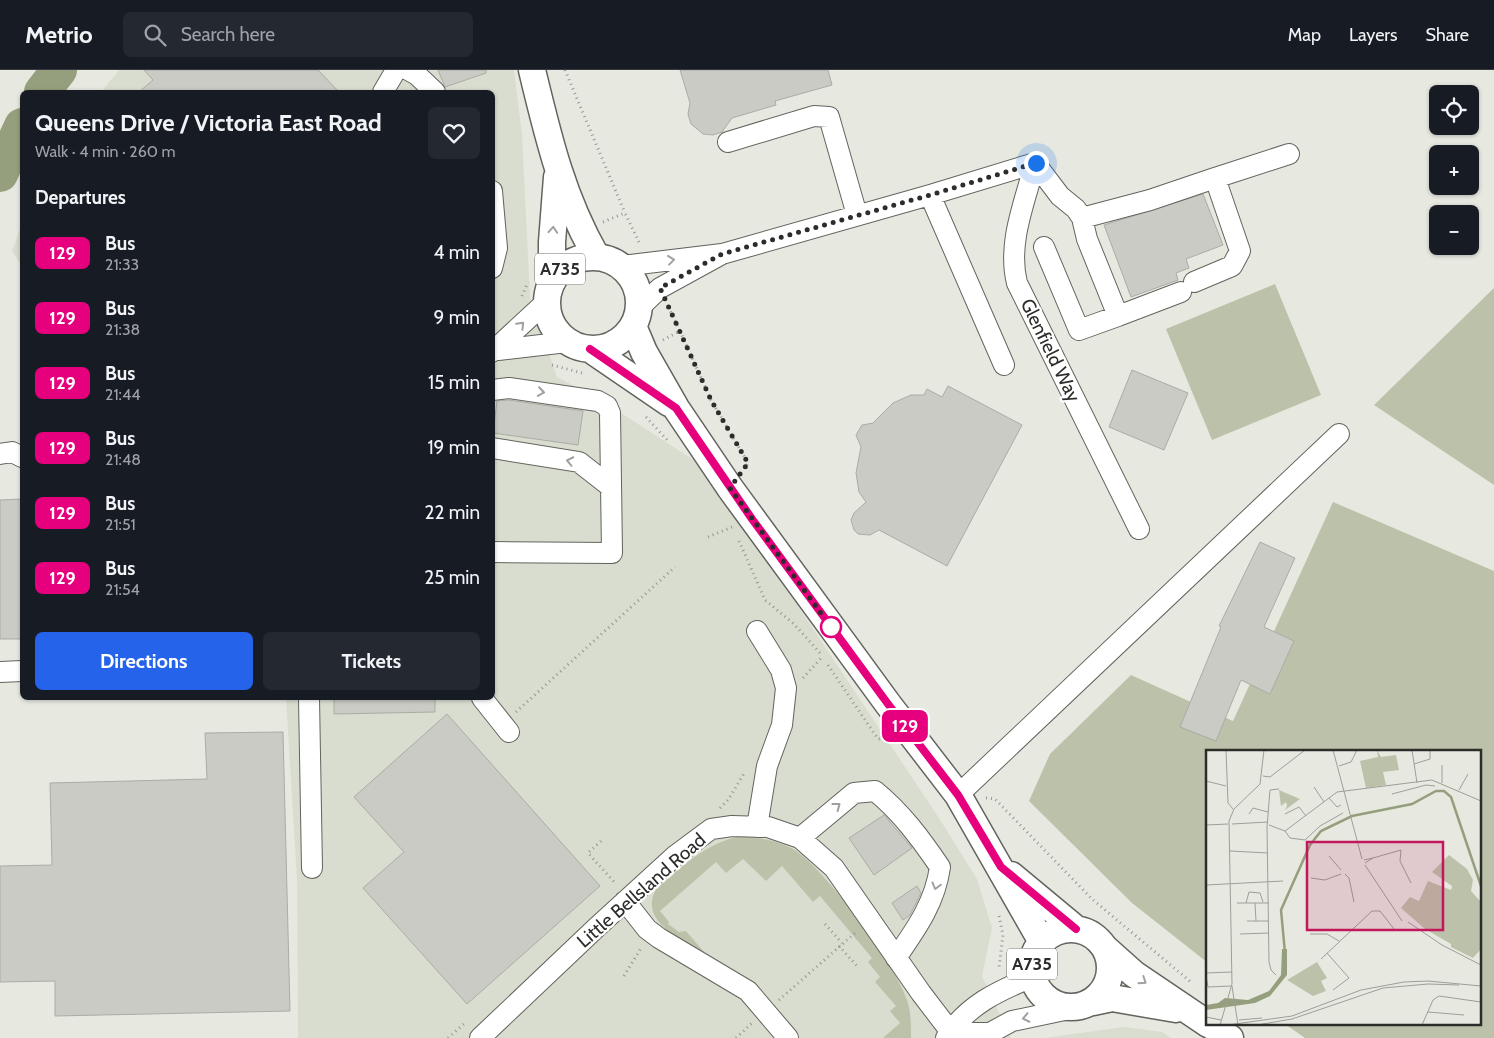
<!DOCTYPE html>
<html lang="en">
<head>
<meta charset="utf-8">
<style>
	:root { --surface:#171b24; --page:#242831; --text:#f1f3f6; --muted:#9ea1a6; --line:#363941; --accent:#2563eb }
	body { margin:0; font-family:Cabin,sans-serif; background:var(--page); color:var(--text); height:100vh; display:flex; flex-direction:column; font-size:19px; white-space:nowrap }
	* { box-sizing:border-box; margin:0 }
	p { font-size:16px; color:var(--muted) }
	.icon { flex:none; width:28px; height:28px; fill:none; stroke:currentColor; stroke-width:2; stroke-linecap:round; stroke-linejoin:round }
	.map { position:relative; flex:1; overflow:hidden }
	.details { position:absolute; left:20px; top:20px; width:475px; height:610px; display:flex; flex-direction:column; background:var(--surface); border-radius:8px; box-shadow:0 1px 4px #0004 }
	.details>* { flex:none }
	.badge { padding:0 10px; border-radius:8px; font-size:18px; line-height:32px }
	.fabs { position:absolute; left:1429px; top:15px; display:grid; gap:10px }
	.fabs a { display:grid; place-items:center; width:50px; height:50px; border-radius:8px; background:var(--surface); box-shadow:0 1px 4px #0004; font-size:25px }
	.you { position:absolute; width:25px; height:25px; margin:-12px; border:4px solid #fff; border-radius:50%; background:#1a73e8; box-shadow:0 0 0 8px #1a73e833 }
	.map>.badge { position:absolute; translate:-50% -50%; box-shadow:0 0 0 2px #fff }
	h2 { padding:0 15px; font-size:19px; line-height:45px }
	.round { display:grid; place-items:center; flex:none; width:52px; height:52px; border-radius:8px; background:var(--page) }
	.overview { display:flex; align-items:center; justify-content:space-between; height:85px; padding:0 15px }
	h1 { font-size:24px; font-weight:800; line-height:38px }
	.cta { display:flex; gap:10px; margin-top:auto; padding:10px 15px }
	.cta a { flex:1; height:58px; border-radius:8px; background:var(--accent); color:#fff; font-size:20px; font-weight:800; line-height:58px; text-align:center }
	.cta a+a { background:var(--page); color:var(--text) }
	ul { padding:0; list-style:none }
	li { display:flex; align-items:center; gap:15px; height:65px; padding:0 15px }
	li div { flex:1 }
	li b { display:block; font-size:19px }
	li em { font-style:normal }
	li .badge { min-width:55px; font-weight:700; text-align:center }
	header { display:flex; align-items:center; gap:30px; box-sizing:border-box; height:70px; padding:0 25px; background:var(--surface); border-bottom:1px solid var(--line) }
	header strong { font-size:24px }
	nav { display:flex; gap:28px; margin-inline-start:auto; font-size:18px }
	.search { width:350px; height:45px; background:var(--page); display:flex; align-items:center; gap:12px; box-sizing:border-box; padding:0 18px; border-radius:8px; color:var(--muted); font-size:19px }
	.map>svg:first-child { display:block }
</style>
</head>
<body>
<header>
<strong>Metrio</strong>
<div class="search"><svg class="icon" aria-label="search" viewBox="0 0 24 24"><circle cx="10" cy="10" r="6"/><path d="M15 15l6 6"/></svg>Search here</div>
<nav><a>Map</a><a>Layers</a><a>Share</a></nav>
</header>
<div class="map">
<svg width="1494" height="968" viewBox="0 0 1494 968">
	<rect width="100%" height="100%" fill="#e7e9e1"/>
	<!-- built -->
	<path fill="#d9ddcf" d="M119,0H514L522,64L530,227L557,307L601,330L706,398L939,748L977,809L992,858L982,906L1011,968H298L297,810L286,628H492V22H101Z
		M22,154V196L12,181Z
		M1124,957L1162,962L1171,968H1044Z"/>
	<!-- green -->
	<path fill="#bcc2a9" d="M1275,214L1321,325L1212,370L1166,259Z
		M1494,218V415L1374,335Z
		M1333,432L1494,501V968H1305L1285,954H1480V682H1208V893L1132,833L1029,731L1050,684L1131,605L1233,651Z
		M741,766C760,768 776,770 793,779C824,797 896,896 907,930C911,942 911,955 911,968H883L900,953L890,941L896,936L875,912L880,907L868,892L872,888L820,826L813,832L782,796L766,811L743,789L726,803L716,792L660,841L669,852L668,854L679,862L686,861L705,883C682,869 638,852 656,819C684,795 704,774 741,766Z"/>
	<g fill="none" stroke-linecap="round" stroke-linejoin="round">
		<!-- river -->
		<path stroke="#969f7d" stroke-width="36" d="M42,22L59,0
			M0,104L22,56"/>
	</g>
	<!-- building -->
	<path fill="#c9cbc4" stroke="#aaaca5" d="M144,0H318L339,22H139L153,10Z
		M438,0H486V3L445,17Z
		M680,0H828L832,15L775,31L776,35L732,48L722,62L713,65L703,64L691,54L688,44L690,33Z
		M1203,124L1223,175L1186,189L1189,198L1176,203L1178,210L1131,227L1104,155Z
		M1132,300L1188,323L1164,380L1109,357Z
		M948,316L1022,355L947,496L879,460L870,465L858,464L854,460L851,450L854,443L866,432L859,422L856,403L861,377L856,365L862,355L873,353L893,333L911,325H924L927,319L942,327Z
		M509,330L583,341L578,375L493,363L497,331Z
		M22,429V569H0V430Z
		M1260,472L1295,488L1264,557L1294,571L1270,624L1241,610L1216,671L1180,657L1221,557L1219,556Z
		M334,628H435V642L334,644Z
		M447,644L600,816L467,934L363,818L404,782L354,727Z
		M283,662L290,941L55,946V911L0,912V796L52,795L50,713L207,709L205,663Z
		M884,745L912,778L874,805L849,768Z
		M917,816L921,823L910,845L903,850L892,833Z"/>
	<g fill="none" stroke-linecap="round" stroke-linejoin="round">
		<defs>
			<path id="minor" d="M408,0L417,5L435,22
				M383,22L396,0
				M728,72L814,46L829,47L857,145
				M1035,93C1025,132 1007,173 1017,213L1139,459
				M1035,93L1060,126L1076,139L1082,148L1087,169L1118,246L1079,260L1044,177
				M1215,108L1289,84
				M492,121L497,178L492,198
				M930,125L1004,295
				M1082,148L1150,130L1215,108L1240,181L1232,196L1194,212
				M722,184L930,125L1035,93
				M622,196L722,184L660,218L639,238
				M1118,246L1181,222
				M498,280L567,272
				M492,282L546,232
				M492,320L509,318L598,331L607,336L610,343L612,483L492,482
				M492,378L579,392L611,417
				M0,384L12,382L22,387
				M757,561L781,600L786,618L782,655L767,696L757,757
				M0,602L22,601
				M309,628L312,798
				M482,628L509,662
				M958,725L1339,364
				M800,768L854,723L875,721C901,742 921,769 940,797C935,833 916,859 896,888
				M625,831L647,859L659,868L748,921L788,968
				M950,961L990,963L1012,951L1074,938
				M480,968L597,857L676,785L711,759L732,756L768,757L800,768L834,798L921,923L950,961
				M946,968C967,935 998,921 1032,907"/>
			<path id="major" d="M532,0C548,66 562,127 596,186
				M547 233a46 46 0 1 1 92 0a46 46 0 1 1-92 0Z
				M552,209V172L557,107
				M633,256L644,282L676,338L730,418L888,634L958,725L1042,872
				M590,279L669,333
				M1011,805L1076,859
				M1032 898a39 39 0 1 1 78 0a39 39 0 1 1-78 0Z
				M1106,879L1134,904L1208,954
				M1093,932L1112,928L1176,939
				M1209,954L1230,968"/>
		</defs>
		<!-- minor casing -->
		<use href="#minor" stroke="#62645d" stroke-width="22"/>
		<!-- major casing -->
		<use href="#major" stroke="#62645d" stroke-width="29"/>
		<!-- path -->
		<path stroke="#959691" stroke-width="3" stroke-dasharray="1 4" stroke-linecap="butt" d="M565,0L625,143
			M603,152L625,143L640,174
			M522,226L528,212
			M680,261L711,330L748,393L745,398
			M663,270L680,261L668,237
			M552,295L582,303
			M646,347L669,372
			M708,467L732,457
			M739,471L765,530L794,554L820,583
			M828,595L878,669L885,668
			M803,608L823,586
			M516,642L675,497
			M986,728L995,729L1092,829L1192,913
			M720,738L728,730L745,702
			M601,771L588,783L615,813
			M999,846L1003,865L999,898
			M825,854L842,873
			M839,876L857,896
			M624,906L641,878
			M779,930L855,863
			M448,968L466,952
			M736,968L752,953"/>
		<!-- minor -->
		<use href="#minor" stroke="#fff" stroke-width="20"/>
		<!-- major -->
		<use href="#major" stroke="#fff" stroke-width="26"/>
	</g>
	<!-- one-way arrows -->
	<defs><path id="oneway-chevron" d="M-2-3.5L2.5 0L-2 3.5" fill="none" stroke-width="1.6" stroke-linecap="round" stroke-linejoin="round" transform="scale(1.25)"/></defs>
	<g stroke="#a0a09f">
		<use href="#oneway-chevron" transform="translate(553 160) rotate(-86)"/>
		<use href="#oneway-chevron" transform="translate(671 190) rotate(-7)"/>
		<use href="#oneway-chevron" transform="translate(521 255) rotate(-46)"/>
		<use href="#oneway-chevron" transform="translate(541 322) rotate(8)"/>
		<use href="#oneway-chevron" transform="translate(570 391) rotate(-168)"/>
		<use href="#oneway-chevron" transform="translate(837 736) rotate(-37)"/>
		<use href="#oneway-chevron" transform="translate(936 816) rotate(105)"/>
		<use href="#oneway-chevron" transform="translate(1143 911) rotate(34)"/>
		<use href="#oneway-chevron" transform="translate(1026 948) rotate(168)"/>
	</g>
	<g fill="none" stroke-linecap="round" stroke-linejoin="round">
		<defs>
			<path id="line" d="M590,279L676,338L752,449L888,634L958,725L1001,797L1076,859"/>
		</defs>
		<!-- line casing -->
		<use href="#line" stroke="#fff" stroke-width="11"/>
		<!-- line -->
		<use href="#line" stroke="#e6007e" stroke-width="8"/>
		<!-- walk -->
		<path stroke="#2c2d2a" stroke-width="5" stroke-dasharray="0 9" d="M831,557L730,418L748,393L711,330L660,218L722,184L930,125L1036,93"/>
	</g>
	<!-- markers -->
	<circle fill="#fff" stroke="#e6007e" stroke-width="2.5" cx="831" cy="557" r="10"/>
	<g text-anchor="middle" stroke-width="4.5" stroke-linejoin="round" paint-order="stroke">
		<!-- shield labels -->
		<g fill="#fff" stroke="#6b6c6a" stroke-width="1">
			<rect x="535" y="183.5" width="50" height="31" rx="4"/>
			<rect x="1007" y="878.5" width="50" height="31" rx="4"/>
		</g>
		<g font-size="18" font-weight="bold" fill="#2c2d2a">
			<text x="560" y="205">A735</text>
			<text x="1032" y="900">A735</text>
		</g>
		<!-- street labels -->
		<g font-size="19" fill="#2c2d2a" stroke="#fff">
			<text transform="translate(1051 280) rotate(64)" y="7">Glenfield Way</text>
			<text transform="translate(641 820) rotate(-41)" y="7">Little Bellsland Road</text>
		</g>
	</g>
	<!-- overview -->
	<g transform="translate(1206 680)">
		<rect width="275" height="275" fill="#e7e9e1"/>
		<path d="M171,0L175,7L190,5L193,20L177,22L180,35L160,38L154,11L172,7ZM73,40L94,49L79,60L81,56L80,52L75,56ZM243,105L261,119L267,130L265,141L275,152V199L267,208L245,197V194L219,179L195,158L204,147L213,151L222,131L245,140L246,136L226,122ZM111,212L121,228L115,231L120,241L107,246L81,230Z" fill="#bcc2a9"/>
		<path d="M76,199H81V225L64,246L49,253L0,260V255L12,253L19,248L42,250L63,241L75,225Z" fill="#969f7d"/>
		<path fill="none" stroke="#969f7d" stroke-width="2.5" d="M79,203L75,160L104,95L115,81L146,66L206,54L230,41H238L245,47L275,136"/>
		<path fill="none" stroke="#9c9e98" stroke-width="1" d="M20,0L22,53L27,59M127,0L156,109M206,0L211,33M208,14L224,9V0M236,15V33M133,16L145,12L151,0M57,26L64,27L99,0M0,31L20,36M108,37L118,52M253,40L262,24M186,44L220,35L229,36M123,48L131,57L135,55M43,64L47,58L62,62M79,64L93,57L100,66M26,74L62,72M0,75L22,74M63,75L79,81L84,88L99,90L114,76L137,63M79,81L131,42L226,30L275,51M195,100L194,111L205,133M24,101L62,103M123,106L135,120M167,108L195,100M158,110L167,108L159,113M159,115L196,171M139,124L143,128L148,152M105,128L119,130L135,124M0,135L77,131M31,153H63M40,153L43,142L54,143L57,152M49,153L50,171M41,171H62M202,172L236,195L275,215M34,184L63,183M104,184H121L133,191M121,203L143,228L127,240M115,209L166,161H174L188,179M0,223L26,222M70,225L65,220L63,212L61,77L64,40L73,39M0,226L2,237L25,236M26,236L32,275M222,262L258,265M0,267L15,270M33,270L56,268M14,275L26,234L23,71L28,59L54,34L58,0M22,275L86,266L155,240L198,232L222,231L275,236M51,275L86,269L177,238L222,234L253,235M216,275L227,250L233,246L275,252"/>
		<path fill="#c2185b" fill-opacity="0.15" stroke="#c2185b" stroke-width="2.5" d="M101,92H237V180H101Z"/>
		<rect width="275" height="275" fill="none" stroke="#2c2d2a" stroke-width="2.5"/>
	</g>
</svg>
<div class="fabs">
<a><svg class="icon" aria-label="locate" viewBox="0 0 24 24"><circle cx="12" cy="12" r="6"/><path d="M12 2v4M12 18v4M2 12h4M18 12h4"/></svg></a>
<a>+</a>
<a>−</a>
</div>
<div class="you" style="left:1036px;top:93px"></div>
<b class="badge" style="left:905px;top:656px;background:#e6007e;color:#fff">129</b>
<section class="details">
<div class="overview"><div><h1>Queens Drive / Victoria East Road</h1><p>Walk · 4 min · 260 m</p></div><a class="round"><svg class="icon" aria-label="heart" viewBox="0 0 24 24"><path d="M12 20l-8-8c-3-5 5-10 8-4 3-6 11-1 8 4z"/></svg></a></div>
<h2>Departures</h2>
<ul>
<li><span class="badge" style="background:#e6007e;color:#fff">129</span><div><b>Bus</b><p>21:33</p></div><em>4 min</em></li>
<li><span class="badge" style="background:#e6007e;color:#fff">129</span><div><b>Bus</b><p>21:38</p></div><em>9 min</em></li>
<li><span class="badge" style="background:#e6007e;color:#fff">129</span><div><b>Bus</b><p>21:44</p></div><em>15 min</em></li>
<li><span class="badge" style="background:#e6007e;color:#fff">129</span><div><b>Bus</b><p>21:48</p></div><em>19 min</em></li>
<li><span class="badge" style="background:#e6007e;color:#fff">129</span><div><b>Bus</b><p>21:51</p></div><em>22 min</em></li>
<li><span class="badge" style="background:#e6007e;color:#fff">129</span><div><b>Bus</b><p>21:54</p></div><em>25 min</em></li>
</ul>
<div class="cta"><a>Directions</a><a>Tickets</a></div>
</section>
</div>
</body>
</html>
